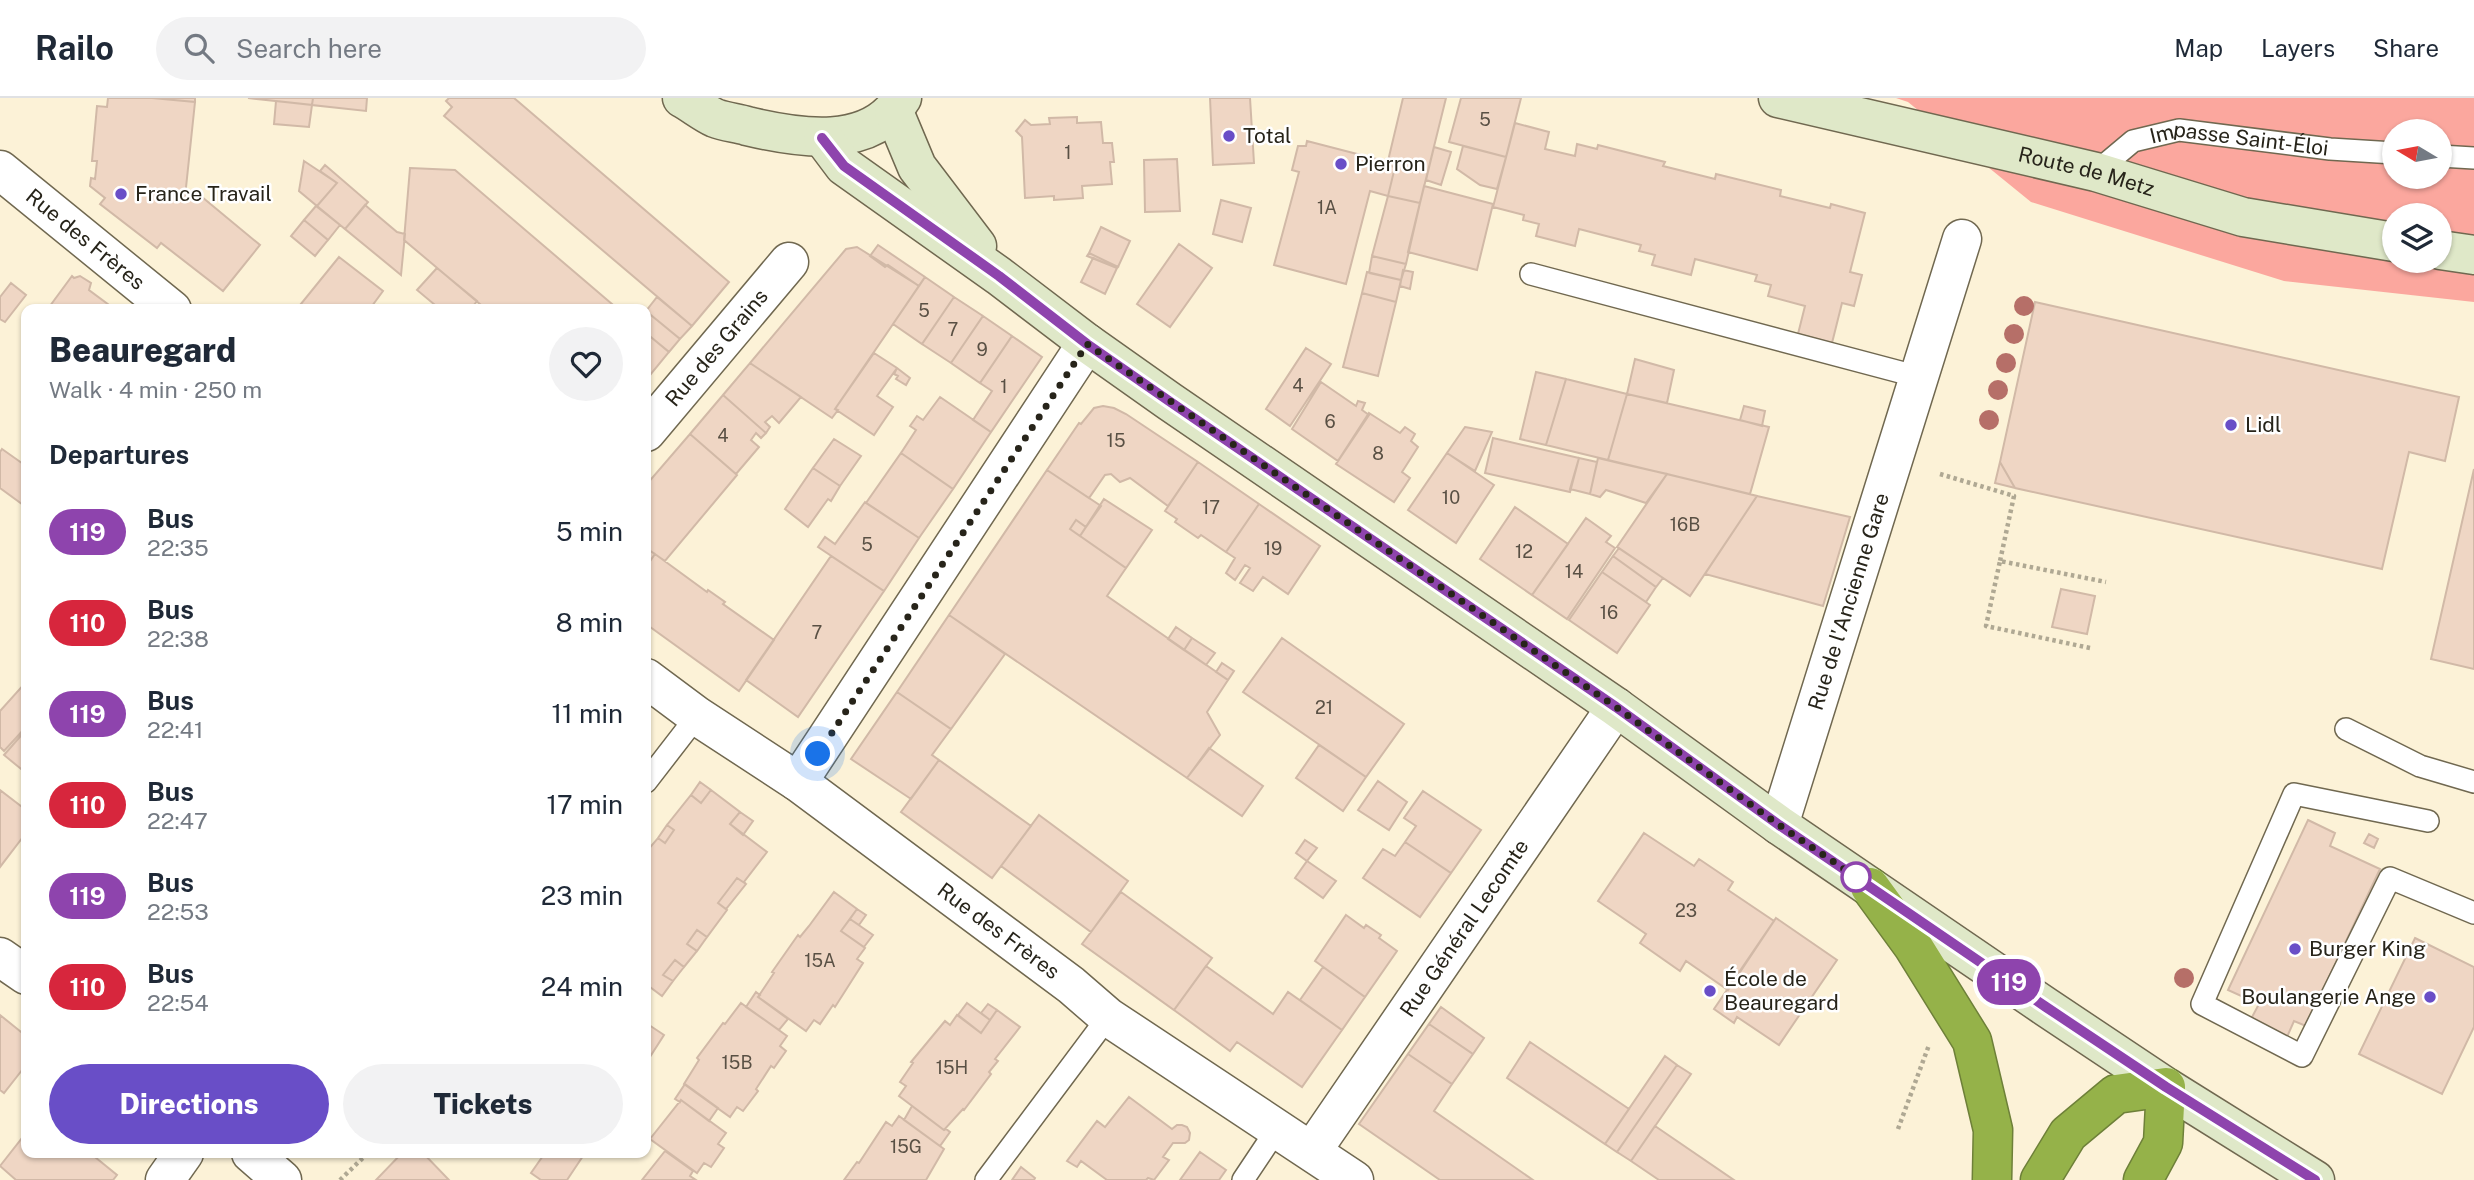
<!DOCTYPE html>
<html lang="en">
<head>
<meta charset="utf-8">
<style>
	:root { --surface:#fff; --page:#f2f2f3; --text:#1f2937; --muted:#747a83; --line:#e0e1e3; --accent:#694ec7 }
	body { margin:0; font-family:"Public Sans",sans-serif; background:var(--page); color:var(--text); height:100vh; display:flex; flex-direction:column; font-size:26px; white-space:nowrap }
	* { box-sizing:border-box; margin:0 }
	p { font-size:23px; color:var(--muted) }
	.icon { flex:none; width:38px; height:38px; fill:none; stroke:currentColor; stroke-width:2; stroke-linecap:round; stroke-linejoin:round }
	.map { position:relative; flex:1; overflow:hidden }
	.sheet { position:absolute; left:21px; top:206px; width:630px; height:854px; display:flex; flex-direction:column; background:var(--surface); border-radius:14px; box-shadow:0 2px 5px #0004 }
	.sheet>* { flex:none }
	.badge { padding:0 14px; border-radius:23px; font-size:24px; line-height:46px }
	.needle { width:46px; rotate:280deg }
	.fabs { position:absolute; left:2382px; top:21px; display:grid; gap:14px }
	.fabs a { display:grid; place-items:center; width:70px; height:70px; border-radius:50%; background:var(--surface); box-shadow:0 2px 5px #0004; font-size:35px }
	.you { position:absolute; width:35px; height:35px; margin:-18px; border:5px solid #fff; border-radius:50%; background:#1a73e8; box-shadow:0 0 0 10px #1a73e833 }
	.map>.badge { position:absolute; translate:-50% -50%; box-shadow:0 0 0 4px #fff }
	h2 { padding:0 28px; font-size:26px; line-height:63px }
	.round { display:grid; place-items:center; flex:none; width:74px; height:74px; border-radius:37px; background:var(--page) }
	.summary { display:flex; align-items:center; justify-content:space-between; height:119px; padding:0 28px }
	h1 { font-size:33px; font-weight:800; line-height:52px }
	.action { display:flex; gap:14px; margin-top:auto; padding:14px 28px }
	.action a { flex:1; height:80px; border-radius:42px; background:var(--accent); color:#fff; font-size:28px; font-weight:800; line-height:80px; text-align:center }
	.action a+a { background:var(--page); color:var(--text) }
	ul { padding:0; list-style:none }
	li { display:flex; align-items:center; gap:21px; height:91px; padding:0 28px }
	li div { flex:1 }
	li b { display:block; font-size:26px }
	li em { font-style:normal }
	li .badge { min-width:77px; font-weight:700; text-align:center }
	header { display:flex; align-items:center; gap:42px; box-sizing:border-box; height:98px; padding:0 35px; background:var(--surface); border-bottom:2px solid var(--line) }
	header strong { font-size:33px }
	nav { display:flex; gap:38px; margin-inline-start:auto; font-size:24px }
	.search { width:490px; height:63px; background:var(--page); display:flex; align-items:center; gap:18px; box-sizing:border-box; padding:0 24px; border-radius:38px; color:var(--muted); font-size:26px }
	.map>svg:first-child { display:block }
</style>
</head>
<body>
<header>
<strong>Railo</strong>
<div class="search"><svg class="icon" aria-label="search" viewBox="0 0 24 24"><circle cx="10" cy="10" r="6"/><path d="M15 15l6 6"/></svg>Search here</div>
<nav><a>Map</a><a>Layers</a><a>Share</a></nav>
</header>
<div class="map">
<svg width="2474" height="1082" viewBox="0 0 2474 1082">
	<rect width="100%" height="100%" fill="#fcf2d7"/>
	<!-- green -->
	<path fill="#fba79e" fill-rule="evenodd" d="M1896,0H2474V204L2284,183L2031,104L1908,4ZM2394,33H2440V79H2394ZM2394,117H2440V163H2394Z"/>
	<!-- building -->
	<path fill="#efd6c4" stroke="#d1b9a7" stroke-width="2" d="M108,0H152L195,4L185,99H202L260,147L223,193L161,145L157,150L100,106L105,100L90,88L91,80L95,81L97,63H92L97,8L107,9Z
		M152,0H195V4Z
		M248,0H313L312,7Z
		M313,0H367L366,13L312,7Z
		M449,0H514L729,184L692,228L444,18L452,9L446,3Z
		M1210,0H1250L1254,65L1213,67Z
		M1403,0H1446L1420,105L1388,98L1395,69L1387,67Z
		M1461,0H1521L1506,59L1449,44Z
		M276,3L312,7L309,29L274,26Z
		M1077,19V25L1101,24L1103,45H1112L1114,64H1110L1112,86L1082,88L1083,100L1054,102V98L1025,100L1022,39L1016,33L1025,22L1031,27L1050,26L1049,20Z
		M1515,25L1549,34L1545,51L1575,58L1577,46L1597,51L1598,47L1665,64L1663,68L1715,81L1716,76L1781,92L1780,98L1830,110L1831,106L1865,115L1850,174L1862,177L1854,208L1842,205L1832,245L1798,236L1805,208L1768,198L1771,187L1755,183L1757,177L1695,161L1691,177L1652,167L1655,157L1639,153L1641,147L1579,131L1575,148L1536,138L1539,126L1523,122L1524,117L1493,109Z
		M1307,43L1388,64L1387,67L1395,69L1388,98L1370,93L1346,186L1274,167L1299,74L1292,72L1298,48H1306Z
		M1463,48L1506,59L1497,91L1480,87L1457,71Z
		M1434,49L1451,54L1441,87L1426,82Z
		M1177,61L1180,113L1145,114L1144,62Z
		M304,63L337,85L317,108L299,93Z
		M325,67L368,104L345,131L317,108L337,85L320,73Z
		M410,70L455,72L619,212H487L404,142Z
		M1424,88L1493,106L1477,172L1408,154Z
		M1388,98L1420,105L1406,166L1372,158Z
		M1221,102L1251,110L1242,144L1213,136Z
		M365,107L397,134L405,136L401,177L345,131Z
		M316,108L340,127L328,142L304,122Z
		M304,122L328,142L315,158L291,138Z
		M1101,129L1130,143L1118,169L1089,155Z
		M1179,146L1212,170L1170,229L1137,206Z
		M878,147L925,179L919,188L888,167L885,169L870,158Z
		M857,149L919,188L835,311L838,312L832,320L750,265L846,151Z
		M1089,155L1118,169L1117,170L1087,158Z
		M1372,158L1406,166L1401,182L1369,175Z
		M339,159L383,193L369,212H296Z
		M1093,160L1117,170L1105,196L1081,184Z
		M437,170L477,203L470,212H441L417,192Z
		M1403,172L1413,174L1410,191L1400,188Z
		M1367,174L1401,182L1396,204L1362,195Z
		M72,178L74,180L80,178L91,185L89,192L109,207L105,212H47Z
		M925,179L954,199L922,246L893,226Z
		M11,185L26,197L5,224L0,221V199Z
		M1362,195L1396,204L1378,278L1343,269Z
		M657,199L692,228L680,241L646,213Z
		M954,199L983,218L951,265L922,246Z
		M2035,204L2459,299L2445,363L2409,354L2382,471L2015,390L2000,364Z
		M646,213L680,241L669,254L646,235Z
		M983,218L1012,238L980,285L951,265Z
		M646,235L669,254L646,282Z
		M1012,238L1042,259L991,334L973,322L992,293L980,285Z
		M1306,250L1331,266L1290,328L1266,311Z
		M874,255L897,270L877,298L893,309L874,337L835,311Z
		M1635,261L1674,272L1667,305L1627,296Z
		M750,265L801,299L779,325L772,318L765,324L770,329L766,335L723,297Z
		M897,270L910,280L906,287L896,281L898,278L894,276Z
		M1536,274L1566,281L1546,347L1520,341Z
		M1566,281L1627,296L1608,362L1546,347Z
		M1321,284L1356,308L1358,303L1365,305L1362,312L1369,317L1338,363L1292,331Z
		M1627,296L1769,329L1750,396L1608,362Z
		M723,297L766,335L761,340L756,335L751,342L759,349L736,376L690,336Z
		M940,299L991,334L953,391L901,355L916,332L910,328L917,318L923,322Z
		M1103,308L1114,310L1126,316L1198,364L1168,408L1130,380L1120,384L1111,376L1105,377L1089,400L1047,372L1079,325L1081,326L1094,310Z
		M1744,308L1765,313L1762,328L1740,322Z
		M1369,315L1400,335L1405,329L1415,336L1411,343L1418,349L1402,374L1410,380L1394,404L1336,366Z
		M1465,329L1492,334L1475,373L1447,355Z
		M690,336L737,377L665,463L646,450V387Z
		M1493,340L1579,360L1570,394L1485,375Z
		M834,341L861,358L840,388L813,370Z
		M2,351L26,368V409L0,390V354Z
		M901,355L953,391L919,440L866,405Z
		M1447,355L1494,387L1456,445L1408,412Z
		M1579,360L1597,364L1590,396L1570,391Z
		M1598,360L1623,366L1667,376L1646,405L1606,392L1600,399L1590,396Z
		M1198,364L1259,406L1226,454L1201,437L1198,440L1175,424L1177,421L1165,413Z
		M2000,364L2015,390L1995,385Z
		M813,370L840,388L831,403L828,401L808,429L785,411Z
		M2474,371V571L2431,561Z
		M1047,372L1101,408L1086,429L1076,422L1070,431L1126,470L1107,498L1228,582L1207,614L1220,637L1187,680L949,517Z
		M1667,376L1757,398L1690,498L1617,449Z
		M1757,398L1850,419L1823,508L1705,476Z
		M1104,401L1152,432L1126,470L1080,438Z
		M865,404L919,440L884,493L818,449L825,439L835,446Z
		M1259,406L1320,448L1288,496L1263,479L1253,493L1240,485L1250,470L1245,467L1235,482L1226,475L1235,460L1226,454Z
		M1515,409L1568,446L1532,497L1480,461Z
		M1586,420L1611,438L1606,444L1615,450L1567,521L1532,497Z
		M1076,422L1086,429L1080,438L1070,431Z
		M646,450L655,456L646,469Z
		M1619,450L1663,480L1656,489L1613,458Z
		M655,456L707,494L708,492L725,504L723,506L774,542L739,593L646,526V469Z
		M831,458L884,493L798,619L746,582Z
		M1613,458L1656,489L1646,504L1602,474Z
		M1602,474L1650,507L1617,555L1569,522Z
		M2061,491L2095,498L2087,536L2052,529Z
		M949,517L1005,556L951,631L897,594Z
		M1176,529L1192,540L1184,552L1168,541Z
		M1192,540L1215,555L1206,567L1184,552Z
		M1282,540L1404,626L1366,679L1243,594Z
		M1222,565L1234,573L1228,582L1216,574Z
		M26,584V629L4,653L0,649V613Z
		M897,594L951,631L932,657L939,662L911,701L851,661Z
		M25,633L26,634V675L4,657Z
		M1319,647L1366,679L1343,713L1296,680Z
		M1209,650L1263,688L1242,718L1187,680Z
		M939,662L1031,728L992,780L901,714Z
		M1378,683L1407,704L1389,732L1358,712Z
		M700,684L711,692L701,705L691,697Z
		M0,692L26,712V735L0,769Z
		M711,692L740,714L730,726L767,754L744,784L746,786L737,780L718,805L727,812L707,839L697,832L687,846L697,853L684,869L675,862L663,877L673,883L662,898L646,886V754L658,740L665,745L674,732L667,727L691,697L701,705Z
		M1423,693L1481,732L1451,775L1405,744L1416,728L1404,720Z
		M740,714L753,723L743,737L730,726Z
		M1039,717L1128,783L1091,834L1001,768Z
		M2308,722L2335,735L2330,748L2380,771L2306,928L2294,923L2287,939L2251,921L2259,906L2228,892Z
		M667,727L674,732L665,745L658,740Z
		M1644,735L1694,768L1699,761L1733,784L1728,792L1774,823L1728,892L1686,863L1680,873L1640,845L1646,836L1598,803Z
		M2369,736L2378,741L2374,750L2364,745Z
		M1305,742L1317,750L1307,763L1296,755Z
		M1405,744L1451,775L1420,819L1363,780L1383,751L1395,758Z
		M1307,763L1336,783L1323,800L1295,780Z
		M737,780L746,786L726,811L718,805Z
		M834,794L857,811L841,833L865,850L857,861L863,865L835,909L833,907L820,926L814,922L806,933L758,899L774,875L772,874L798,837L800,839L809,828Z
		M1121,794L1212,860L1174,912L1082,846Z
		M857,811L866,817L859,827L850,821Z
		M1346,817L1364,830L1366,827L1381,837L1379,840L1397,853L1365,899L1315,863Z
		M1776,820L1837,862L1779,947L1737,919L1734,925L1714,911Z
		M850,821L873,837L864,849L841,833Z
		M697,832L707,839L697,853L687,846Z
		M2415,840L2474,869V929L2442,996L2359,956Z
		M675,862L684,869L673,883L663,877Z
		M1206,868L1273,916L1288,894L1342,932L1302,989L1237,944L1230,953L1174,912Z
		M1323,869L1365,899L1342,932L1300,902Z
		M756,894L760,897L758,899L788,921L779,932L746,909Z
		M741,905L787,938L780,948L786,953L774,970L771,968L756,991L758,993L743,1013L737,1009L730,1019L684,986L699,962L697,960L723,925L725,926Z
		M967,905L990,922L981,935L958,917Z
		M988,906L997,912L990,922L981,915Z
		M1441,909L1484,940L1473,956L1429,926Z
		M997,912L1020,929L995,961L998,963L989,974L991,976L964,1012L963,1011L944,1032L899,998L906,988L900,984L913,965L911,964L945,923L950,927L957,917L981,935Z
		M0,917L26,938V967L4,995L0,992Z
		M646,925L664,937L646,965Z
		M1429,926L1473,956L1452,986L1408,956Z
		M1530,944L1629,1011L1605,1046L1507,980Z
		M1408,956L1452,986L1434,1013L1533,1082H1440L1359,1026Z
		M1665,958L1677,967L1617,1054L1605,1046Z
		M1677,967L1691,976L1631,1063L1617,1054Z
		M685,986L718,1010L709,1023L681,1002L680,1004L675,1001Z
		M1129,999L1172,1031L1177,1027H1182L1187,1029L1190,1035L1189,1042L1185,1045H1173L1163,1059L1169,1062L1154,1082L1148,1080L1146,1082H1107L1081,1063L1077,1069L1067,1063L1097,1023L1105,1029Z
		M681,1002L726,1035L718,1046L724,1050L711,1069L704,1065L697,1075L650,1041Z
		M912,1008L944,1032L946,1031L950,1034L940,1048L904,1022Z
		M899,1018L944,1051L926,1082H844L857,1064L859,1065L886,1024L892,1028Z
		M1655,1028L1734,1082H1659L1631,1063Z
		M26,1035V1055H90L117,1077L113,1082H16L0,1068Z
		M665,1053L693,1073L690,1078L696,1082H642Z
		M1200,1054L1226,1072L1219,1082H1180Z
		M402,1055H423L449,1082H376Z
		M545,1055H585L567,1082H541L531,1075Z
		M1021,1069L1035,1080L1034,1082H1012Z"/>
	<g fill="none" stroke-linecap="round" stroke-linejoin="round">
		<defs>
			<g id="lane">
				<path d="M2440,58L2474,60"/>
				<path id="s1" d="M2096,74L2133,43L2179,32L2330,51L2394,55"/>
				<path d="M1531,176L1919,279"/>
				<path d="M2346,631L2420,668L2474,684"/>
				<path d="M646,684L697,618"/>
				<path d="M2428,723L2294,696L2202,906L2302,958L2390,780L2474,815"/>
				<path d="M986,1082L1108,919"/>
				<path d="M1243,1082L1277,1031"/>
			</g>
			<g id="street">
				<path id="s2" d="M0,72L172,212"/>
				<path id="s3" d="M646,334L789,164"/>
				<path id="s4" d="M646,580L697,618L798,684L1071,887L1108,919L1354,1082"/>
				<path d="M798,684L1087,245"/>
				<path id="s5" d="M1779,727L1962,141"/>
				<path d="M0,859L26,877"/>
				<path id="s6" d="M1312,1053L1616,609"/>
				<path d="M251,1055L282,1082"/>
				<path d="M165,1082L184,1055"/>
			</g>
			<g id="secondary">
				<path d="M682,0C693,6 704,15 715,20C725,24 737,25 747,28C797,40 871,53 902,0"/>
				<path id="s7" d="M1778,0L2096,74L2243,119L2394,144"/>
				<path d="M894,14L917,69L977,148"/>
				<path d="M823,40L844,68L999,178L1087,245L1169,303L1616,609L1779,727L2046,909L2166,989L2315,1082"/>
				<path d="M2440,152L2474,157"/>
			</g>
			<path id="highway" d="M1870,789L1913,848L1972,943L1993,1032L1992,1082
				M2040,1082L2068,1036L2116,996L2166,989L2163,1045L2143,1082"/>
		</defs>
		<!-- lane casing -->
		<use href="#lane" stroke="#706850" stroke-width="24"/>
		<!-- street casing -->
		<use href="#street" stroke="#706850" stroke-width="41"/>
		<!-- secondary casing -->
		<use href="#secondary" stroke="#706850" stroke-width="41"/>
		<!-- highway casing -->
		<use href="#highway" stroke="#6e8039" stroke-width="41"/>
		<!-- path -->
		<path stroke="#afa893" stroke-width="4.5" stroke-dasharray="3.5 3.5" stroke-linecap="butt" d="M1940,376L2014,398L2000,463
			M2090,550L1986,528L2000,463L2106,484
			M1898,1031L1929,947
			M340,1082L368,1055"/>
		<!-- lane -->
		<use href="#lane" stroke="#fff" stroke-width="21"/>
		<!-- street -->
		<use href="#street" stroke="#fff" stroke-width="38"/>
		<!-- secondary -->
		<use href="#secondary" stroke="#dfe8c8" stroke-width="38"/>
		<!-- highway -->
		<use href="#highway" stroke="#95b249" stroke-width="38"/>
	</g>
	<!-- trees -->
	<g fill="#b66f68">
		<circle cx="2024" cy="208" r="10"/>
		<circle cx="2014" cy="236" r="10"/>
		<circle cx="2006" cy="265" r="10"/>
		<circle cx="1998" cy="292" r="10"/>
		<circle cx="1989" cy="322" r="10"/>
		<circle cx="2184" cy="880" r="10"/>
	</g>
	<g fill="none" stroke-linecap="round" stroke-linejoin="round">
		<defs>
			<path id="line" d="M822,40L844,68L999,178L1087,246L1169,303L1616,609L1779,727L2046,909L2166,989L2315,1082"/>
		</defs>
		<!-- line casing -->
		<use href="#line" stroke="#fff" stroke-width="16"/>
		<!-- line -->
		<use href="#line" stroke="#8e44ad" stroke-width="10"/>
		<!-- walk -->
		<path stroke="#27241a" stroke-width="7" stroke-dasharray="0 12.6" d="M818,656L1087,246L1616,609L1779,727L1856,779"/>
	</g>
	<!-- markers -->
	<g fill="#694ec7" stroke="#fff" stroke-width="2.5">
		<circle cx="1229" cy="38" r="7"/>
		<circle cx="1341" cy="66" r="7"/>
		<circle cx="121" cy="96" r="7"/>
		<circle cx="2231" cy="327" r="7"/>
		<circle cx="2295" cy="851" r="7"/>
		<circle cx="1710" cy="893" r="7"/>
		<circle cx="2430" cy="899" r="7"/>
	</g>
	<circle fill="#fff" stroke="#8e44ad" stroke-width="3.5" cx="1856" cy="779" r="14"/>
	<g text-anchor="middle" stroke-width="5" stroke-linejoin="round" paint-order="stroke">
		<!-- number labels -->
		<g font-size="18" fill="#595044">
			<text x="1485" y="28">5</text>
			<text x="1068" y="61">1</text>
			<text x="1327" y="116">1A</text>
			<text x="924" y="219">5</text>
			<text x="953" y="238">7</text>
			<text x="982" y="258">9</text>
			<text x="1298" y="294">4</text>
			<text x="1004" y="295">1</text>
			<text x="1330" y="330">6</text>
			<text x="723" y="344">4</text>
			<text x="1116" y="349">15</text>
			<text x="1378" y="362">8</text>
			<text x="1451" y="406">10</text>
			<text x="1211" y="416">17</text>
			<text x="1685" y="433">16B</text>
			<text x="867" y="453">5</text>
			<text x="1273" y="457">19</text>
			<text x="1524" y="460">12</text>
			<text x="1574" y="480">14</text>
			<text x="1609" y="521">16</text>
			<text x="817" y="541">7</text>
			<text x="1324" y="616">21</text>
			<text x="1686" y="819">23</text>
			<text x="820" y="869">15A</text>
			<text x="737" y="971">15B</text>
			<text x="952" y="976">15H</text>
			<text x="906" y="1055">15G</text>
		</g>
		<!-- poi labels -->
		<g font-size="21" fill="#27241a" stroke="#fff" text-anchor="start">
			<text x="1243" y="45">Total</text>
			<text x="1355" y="73">Pierron</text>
			<text x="135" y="103">France Travail</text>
			<text x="2245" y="334">Lidl</text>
			<text x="2309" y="858">Burger King</text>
			<text x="1724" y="888">École de<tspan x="1724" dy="24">Beauregard</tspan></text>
			<text x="2416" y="906" text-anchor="end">Boulangerie Ange</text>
		</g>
		<!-- street labels -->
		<g font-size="21" fill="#27241a" stroke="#fff">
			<text dy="7" stroke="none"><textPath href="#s1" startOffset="156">Impasse Saint-Éloi</textPath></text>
			<text dy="7" stroke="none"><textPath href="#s7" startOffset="317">Route de Metz</textPath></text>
			<text dy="7" stroke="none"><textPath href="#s2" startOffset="110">Rue des Frères</textPath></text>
			<text dy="7" stroke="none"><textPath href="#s3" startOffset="110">Rue des Grains</textPath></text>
			<text dy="7" stroke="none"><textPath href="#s5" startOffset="234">Rue de l'Ancienne Gare</textPath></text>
			<text dy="7" stroke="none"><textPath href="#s6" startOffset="270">Rue Général Lecomte</textPath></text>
			<text dy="7" stroke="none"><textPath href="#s4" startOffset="434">Rue des Frères</textPath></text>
		</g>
	</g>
</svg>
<div class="fabs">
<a><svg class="needle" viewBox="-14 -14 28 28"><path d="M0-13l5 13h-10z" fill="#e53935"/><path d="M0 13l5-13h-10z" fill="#747a83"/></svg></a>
<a><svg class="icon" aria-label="layers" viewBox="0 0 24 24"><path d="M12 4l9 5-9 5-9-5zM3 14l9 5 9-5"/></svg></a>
</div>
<div class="you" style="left:818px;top:656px"></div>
<b class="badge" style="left:2009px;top:884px;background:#8e44ad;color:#fff">119</b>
<section class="sheet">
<div class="summary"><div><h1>Beauregard</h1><p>Walk · 4 min · 250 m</p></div><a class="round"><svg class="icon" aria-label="heart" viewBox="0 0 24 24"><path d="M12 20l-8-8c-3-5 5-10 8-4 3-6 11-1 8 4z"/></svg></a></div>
<h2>Departures</h2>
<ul>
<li><span class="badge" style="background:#8e44ad;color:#fff">119</span><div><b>Bus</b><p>22:35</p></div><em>5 min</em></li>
<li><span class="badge" style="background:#d7263d;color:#fff">110</span><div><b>Bus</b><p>22:38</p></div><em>8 min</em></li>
<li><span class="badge" style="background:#8e44ad;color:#fff">119</span><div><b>Bus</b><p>22:41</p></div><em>11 min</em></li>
<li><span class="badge" style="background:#d7263d;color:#fff">110</span><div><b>Bus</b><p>22:47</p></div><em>17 min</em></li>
<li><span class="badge" style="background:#8e44ad;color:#fff">119</span><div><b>Bus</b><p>22:53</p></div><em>23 min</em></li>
<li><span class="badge" style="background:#d7263d;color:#fff">110</span><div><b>Bus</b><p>22:54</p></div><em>24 min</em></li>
</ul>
<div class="action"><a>Directions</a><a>Tickets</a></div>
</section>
</div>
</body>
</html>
